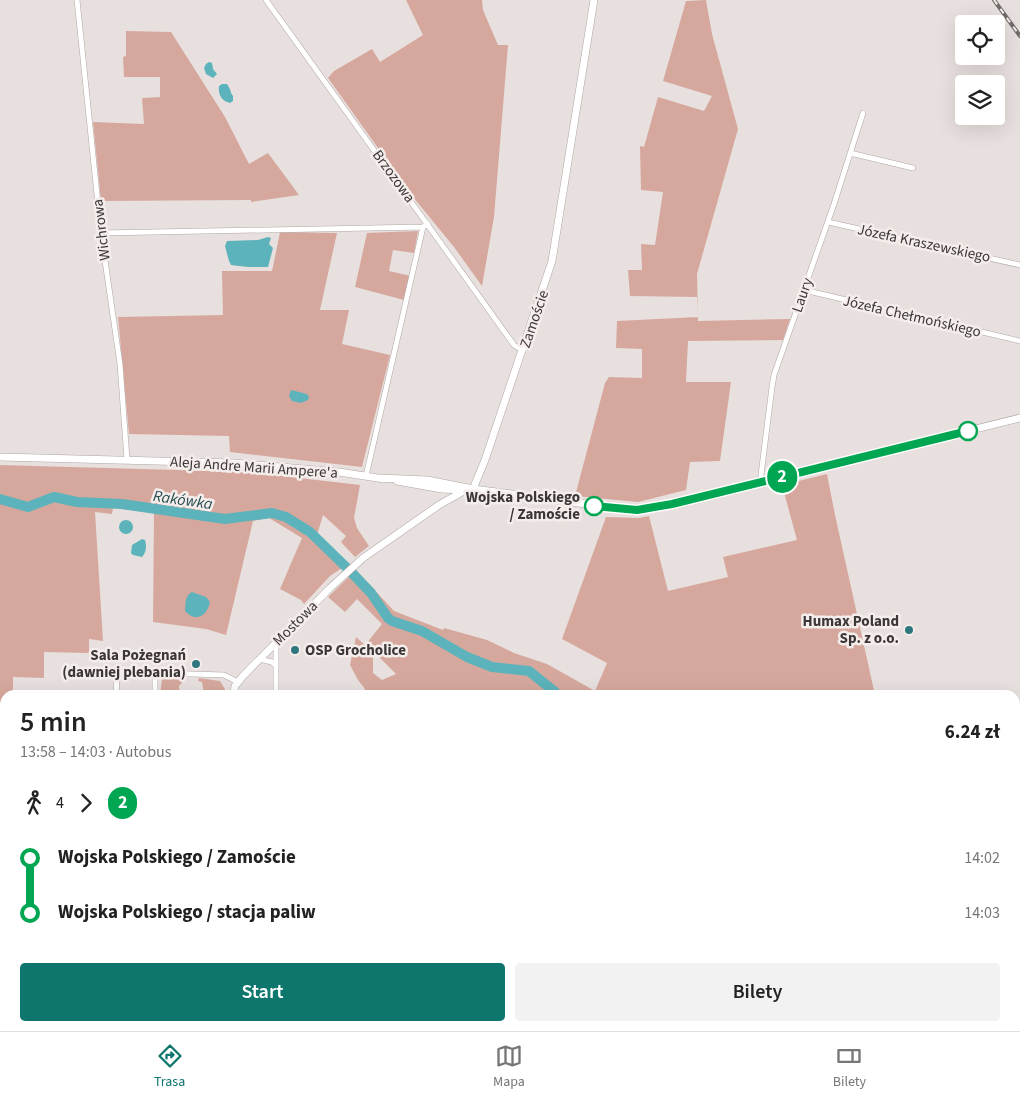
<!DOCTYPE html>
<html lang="pl">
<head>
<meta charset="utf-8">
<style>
	:root { --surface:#fff; --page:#f2f2f2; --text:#222; --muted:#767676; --line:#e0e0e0; --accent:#0f766e }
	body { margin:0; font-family:"Source Sans 3",sans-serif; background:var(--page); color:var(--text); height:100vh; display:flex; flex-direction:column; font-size:19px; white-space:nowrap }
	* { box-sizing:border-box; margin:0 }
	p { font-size:16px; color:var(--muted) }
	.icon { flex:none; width:28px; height:28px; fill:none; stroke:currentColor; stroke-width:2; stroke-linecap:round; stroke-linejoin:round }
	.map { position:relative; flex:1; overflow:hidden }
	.sheet { position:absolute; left:0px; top:690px; width:1020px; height:341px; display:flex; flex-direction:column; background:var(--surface); border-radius:15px 15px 0 0; box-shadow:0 5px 20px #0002 }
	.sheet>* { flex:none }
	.badge { padding:0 10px; border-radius:16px; font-size:18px; line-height:32px }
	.buttons { position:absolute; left:955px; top:15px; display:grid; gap:10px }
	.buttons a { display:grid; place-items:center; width:50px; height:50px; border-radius:5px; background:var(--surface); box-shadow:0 5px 20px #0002; font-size:25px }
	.map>.badge { position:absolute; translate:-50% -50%; box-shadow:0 0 0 2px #fff }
	.legs { display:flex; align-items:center; gap:8px; height:55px; padding:0 20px; font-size:16px }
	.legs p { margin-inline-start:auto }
	.summary { display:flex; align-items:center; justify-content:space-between; height:85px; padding:0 20px }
	h1 { font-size:28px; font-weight:600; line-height:38px }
	.action { display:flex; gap:10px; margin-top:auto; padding:10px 20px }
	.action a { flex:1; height:58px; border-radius:5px; background:var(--accent); color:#fff; font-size:20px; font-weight:600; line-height:58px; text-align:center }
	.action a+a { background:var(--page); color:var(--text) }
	ul { padding:0 20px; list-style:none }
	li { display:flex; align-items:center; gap:18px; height:55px; font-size:19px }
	li i { display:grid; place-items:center; width:8px; height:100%; margin:0 6px; background:currentColor }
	li i::after { content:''; width:12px; height:12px; margin:-6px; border:4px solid; border-radius:50%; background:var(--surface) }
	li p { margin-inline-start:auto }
	li:first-child i { background:linear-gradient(#0000 50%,currentColor 0) }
	li:last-child i { background:linear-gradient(currentColor 50%,#0000 0) }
	.tab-bar { display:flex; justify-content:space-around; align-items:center; height:70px; border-top:1px solid var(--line); background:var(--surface); font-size:14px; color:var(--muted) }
	.tab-bar a { display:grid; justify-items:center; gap:2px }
	.tab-bar .on { color:var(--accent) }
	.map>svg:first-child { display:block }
</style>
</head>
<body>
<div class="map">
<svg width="1020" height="1031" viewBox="0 0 1020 1031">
	<rect width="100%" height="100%" fill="#e8e0de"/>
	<!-- green -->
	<path fill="#d6a89d" d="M406,0H482L483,10L498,45H508L494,217L482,286L454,247L413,197L328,78L334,71L372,49L380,62L423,35Z
		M706,0L712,34L738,129L697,274L698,321L790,319L783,340L688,341L686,382H731L720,461L690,462L686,490L638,502L575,496L605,383L609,377L642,378V349L616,348L617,321L698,317L697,297L630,296L628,270H642L641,244L655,245L663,192L641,190L640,146L644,147L658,97L704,111L712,96L663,81L686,1Z
		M126,31L171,32L225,117L249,164L268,153L299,195L251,202V200L101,201L93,122L144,124L142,98L160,97V77H124L123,57L126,56Z
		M418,231L414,253L393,250L389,271L411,276L404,300L355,287L367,233Z
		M280,232L337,233L320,310H349L342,344L390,355L362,467L230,452L229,436L129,434L118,317L223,315L222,271H272Z
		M0,465L248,472L360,485L354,518L357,528L369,546L355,557L341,542L346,536L323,515L315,542L342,568L330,576L304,604L301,600L280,589L302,538L269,518L253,521L226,635L206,629L153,622L154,513L113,508L112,514L95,512L103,641L89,639V653L44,652V678L13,677V695H5V703H0Z
		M827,474L835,515L875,695H361L365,689L358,680L350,665L356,637L373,652V673L382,680L396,674L366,644L382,624L357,599L345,612L328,597L356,570L394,611L443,630L444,628L487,640L514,653L547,664L595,691L607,663L562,639L606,517L639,518L649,516L668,591L728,577L723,557L797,540L782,485Z
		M177,676L186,678L179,686L180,695H160L162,679Z
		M199,678L220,681L226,691V695H204L202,682L198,681Z
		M758,1026H916V1031H757Z"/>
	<!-- water -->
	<path fill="#5db3bb" d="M209,62L212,63L213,69L217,74L213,78L206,74L204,68L206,64Z
		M222,84H227L230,89L231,93L233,96V101L230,103C221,101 218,94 219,86Z
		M268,237L271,238L269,244L273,248L268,267H248L231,265L229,261L225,246L227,241L258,240Z
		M291,390L307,394L309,397L308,400L301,403L292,401L289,396Z
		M119 527a7 7 0 1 1 14 0a7 7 0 1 1-14 0Z
		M142,539L145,540C147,546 146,553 142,557L133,555L131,553L132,545Z
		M192,592L206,597L210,602C207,616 196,623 185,611C186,604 184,596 192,592Z"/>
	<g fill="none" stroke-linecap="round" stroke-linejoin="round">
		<!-- stream -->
		<path stroke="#5db3bb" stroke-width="2" d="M973,1026L975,1031"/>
		<!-- river -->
		<path stroke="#5db3bb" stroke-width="10" d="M0,499L28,507L54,497L77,502L122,504L225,519L272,513L286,517L310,532L346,567
			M352,573L371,593L388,618L392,621L422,631L467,657L492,667L529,671L555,692L556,695
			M1015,953L1020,954"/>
		<defs>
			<path id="street" d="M77,0L101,233L120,364L127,459
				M266,0L514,345L523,351
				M850,153L913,168
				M828,222L1020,265
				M101,233L423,227L428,224
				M804,290L1020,341
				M366,476L423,227
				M762,482L761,475L772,387L774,375L834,204L863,113
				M274,644L276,648V695
				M259,659L272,662L276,666
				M116,695L117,677L121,672H126L224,675L238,682
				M155,695V673
				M0,806L5,807
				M0,856H5
				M278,1026V1031
				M378,1031L382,1026"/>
			<path id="secondary" d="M0,457L233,463L339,472L384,479
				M380,478L427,480L473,489L624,509L648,508L672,504L1020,418
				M397,481L442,489L465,490
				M473,489L485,460L552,261L594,0
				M233,695L235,686L243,676L330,588L363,558L439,505L462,492
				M0,758H5
				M476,1026L478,1031"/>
		</defs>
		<!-- street casing -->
		<use href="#street" stroke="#aea7a5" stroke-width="6"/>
		<!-- secondary casing -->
		<use href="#secondary" stroke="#aea7a5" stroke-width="8"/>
		<!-- street -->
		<use href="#street" stroke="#fff" stroke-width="5"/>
		<!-- secondary -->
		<use href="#secondary" stroke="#fff" stroke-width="7"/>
		<defs>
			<path id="rail" d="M994,0L1020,36"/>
		</defs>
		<!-- rail casing -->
		<use href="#rail" stroke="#706c6a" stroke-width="4"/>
		<!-- rail -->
		<use href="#rail" stroke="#f5edeb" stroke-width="2" stroke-dasharray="5.5" stroke-linecap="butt"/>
	</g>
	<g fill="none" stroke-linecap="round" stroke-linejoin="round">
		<defs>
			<path id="line-1" d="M594,506L637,510L672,504L968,431"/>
		</defs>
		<!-- line-1 casing -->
		<use href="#line-1" stroke="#fff" stroke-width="11"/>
		<!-- line-1 -->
		<use href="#line-1" stroke="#00a651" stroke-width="8"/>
	</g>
	<!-- markers -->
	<g fill="#fff" stroke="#00a651" stroke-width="2.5">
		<circle cx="968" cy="431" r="9"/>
		<circle cx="594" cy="506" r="9"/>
	</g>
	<g fill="#2e777d" stroke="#f5edeb" stroke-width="2">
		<circle cx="909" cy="630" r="5"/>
		<circle cx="295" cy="650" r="5"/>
		<circle cx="196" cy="664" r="5"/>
	</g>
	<g text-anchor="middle" stroke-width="5" stroke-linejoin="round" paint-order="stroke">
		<!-- street labels -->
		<g font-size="15" fill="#3a3736" stroke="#f5edeb">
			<text transform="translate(394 176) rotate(54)" y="5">Brzozowa</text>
			<text transform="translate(101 230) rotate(-97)" y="5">Wichrowa</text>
			<text transform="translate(924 243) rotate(12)" y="5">Józefa Kraszewskiego</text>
			<text transform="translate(802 295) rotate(-71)" y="5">Laury</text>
			<text transform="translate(912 316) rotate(13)" y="5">Józefa Chełmońskiego</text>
			<text transform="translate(534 319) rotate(-71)" y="5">Zamoście</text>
			<text transform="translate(254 467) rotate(4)" y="5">Aleja Andre Marii Ampere'a</text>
			<text transform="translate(295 623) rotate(-45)" y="5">Mostowa</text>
		</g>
		<!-- stop labels -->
		<g font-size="15" font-weight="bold" fill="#3a3736" stroke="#f5edeb" text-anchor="end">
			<text x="580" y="502">Wojska Polskiego<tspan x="580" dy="17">/ Zamoście</tspan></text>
		</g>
		<!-- poi labels -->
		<g font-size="15" font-weight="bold" fill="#3a3736" stroke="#f5edeb" text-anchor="end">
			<text x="899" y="626">Humax Poland<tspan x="899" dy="17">Sp. z o.o.</tspan></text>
			<text x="305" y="655" text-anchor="start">OSP Grocholice</text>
			<text x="186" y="660">Sala Pożegnań<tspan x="186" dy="17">(dawniej plebania)</tspan></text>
		</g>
		<!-- water labels -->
		<g font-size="16" font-style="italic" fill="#254d50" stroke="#f5edeb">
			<text transform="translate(183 499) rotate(8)" y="6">Rakówka</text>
		</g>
	</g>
</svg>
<div class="buttons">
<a><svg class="icon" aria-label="locate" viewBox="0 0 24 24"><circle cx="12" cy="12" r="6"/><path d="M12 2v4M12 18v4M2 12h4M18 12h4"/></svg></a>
<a><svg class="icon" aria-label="layers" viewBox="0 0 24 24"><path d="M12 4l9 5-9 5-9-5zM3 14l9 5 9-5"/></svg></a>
</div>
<b class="badge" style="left:782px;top:477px;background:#00a651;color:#fff">2</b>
<section class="sheet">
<div class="summary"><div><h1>5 min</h1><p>13:58 – 14:03 · Autobus</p></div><b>6.24 zł</b></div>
<div class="legs"><svg class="icon" aria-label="walk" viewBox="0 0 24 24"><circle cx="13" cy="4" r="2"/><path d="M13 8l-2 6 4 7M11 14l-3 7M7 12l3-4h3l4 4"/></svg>4<svg class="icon" aria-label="forward" viewBox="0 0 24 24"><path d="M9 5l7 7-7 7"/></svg><b class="badge" style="background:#00a651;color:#fff">2</b></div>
<ul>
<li><i style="color:#00a651"></i><b>Wojska Polskiego / Zamoście</b><p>14:02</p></li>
<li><i style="color:#00a651"></i><b>Wojska Polskiego / stacja paliw</b><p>14:03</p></li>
</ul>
<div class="action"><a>Start</a><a>Bilety</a></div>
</section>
</div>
<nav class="tab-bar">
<a class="on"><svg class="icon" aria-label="directions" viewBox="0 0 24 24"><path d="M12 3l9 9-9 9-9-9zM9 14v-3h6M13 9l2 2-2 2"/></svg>Trasa</a>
<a><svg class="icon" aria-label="map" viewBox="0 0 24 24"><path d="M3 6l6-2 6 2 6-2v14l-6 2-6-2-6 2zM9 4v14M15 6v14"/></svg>Mapa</a>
<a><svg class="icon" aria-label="tickets" viewBox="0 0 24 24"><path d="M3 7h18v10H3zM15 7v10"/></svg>Bilety</a>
</nav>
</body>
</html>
